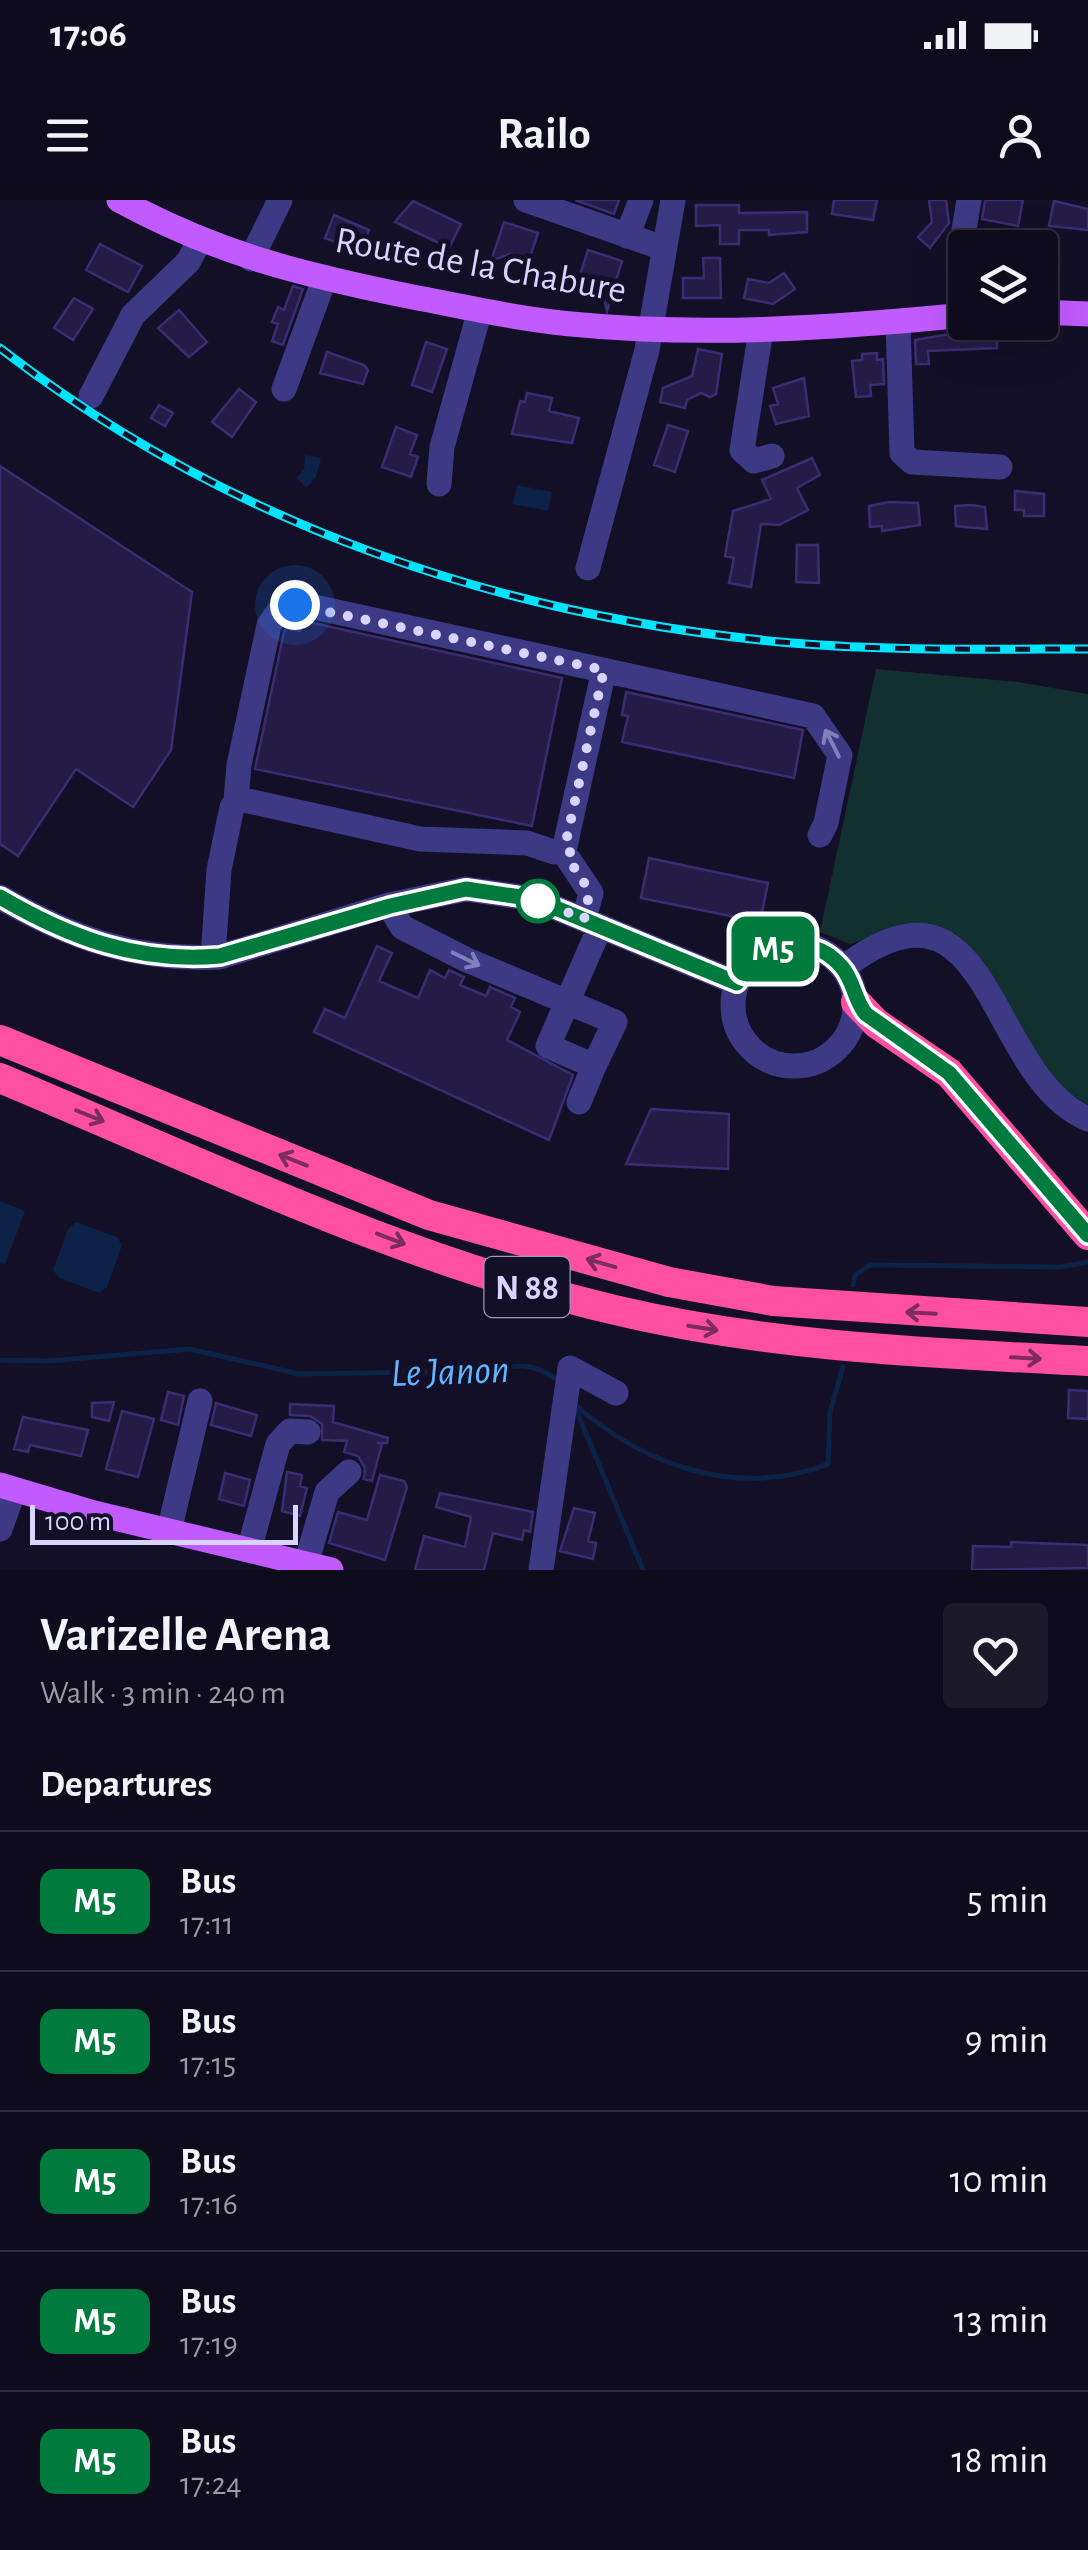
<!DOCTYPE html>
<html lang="en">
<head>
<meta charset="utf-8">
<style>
	:root { --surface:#0e0b1c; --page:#1c1929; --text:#f1f3f6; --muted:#9b9ba3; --line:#2e2b3b }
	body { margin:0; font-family:"Alegreya Sans",sans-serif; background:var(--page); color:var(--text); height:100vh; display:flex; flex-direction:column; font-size:38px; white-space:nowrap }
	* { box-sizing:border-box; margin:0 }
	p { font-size:32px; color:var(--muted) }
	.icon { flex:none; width:55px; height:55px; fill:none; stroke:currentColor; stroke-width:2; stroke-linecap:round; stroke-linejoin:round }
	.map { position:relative; height:1370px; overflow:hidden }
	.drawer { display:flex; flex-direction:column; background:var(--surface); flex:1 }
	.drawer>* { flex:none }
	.badge { padding:0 20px; border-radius:15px; font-size:35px; line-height:65px }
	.buttons { position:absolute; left:948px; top:30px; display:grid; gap:20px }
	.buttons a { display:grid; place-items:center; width:110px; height:110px; border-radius:10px; background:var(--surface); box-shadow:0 10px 40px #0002,0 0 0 2px var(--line); font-size:50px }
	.scale { position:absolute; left:30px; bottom:25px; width:268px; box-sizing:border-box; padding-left:10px; border:5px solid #d9d4ff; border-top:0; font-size:28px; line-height:35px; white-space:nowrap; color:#d9d4ff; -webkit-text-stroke:8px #130f26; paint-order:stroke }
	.you { position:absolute; width:50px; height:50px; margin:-25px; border:8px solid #fff; border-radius:50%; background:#1a73e8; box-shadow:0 0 0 15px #1a73e833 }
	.map>.badge { position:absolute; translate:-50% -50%; box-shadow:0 0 0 5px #fff }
	h2 { padding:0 40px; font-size:38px; line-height:90px }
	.round { display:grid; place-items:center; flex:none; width:105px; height:105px; border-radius:10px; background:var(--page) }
	.headline { display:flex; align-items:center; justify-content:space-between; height:170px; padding:0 40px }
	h1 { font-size:48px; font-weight:700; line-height:75px }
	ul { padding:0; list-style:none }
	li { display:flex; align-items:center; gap:30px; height:140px; padding:0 40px; border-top:2px solid var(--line) }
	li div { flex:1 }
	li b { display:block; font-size:38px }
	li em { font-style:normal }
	li .badge { min-width:110px; font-weight:700; text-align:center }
	.status { display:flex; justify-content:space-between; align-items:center; height:70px; padding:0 50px; background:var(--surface); direction:ltr }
	.status svg { height:28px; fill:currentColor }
	header { display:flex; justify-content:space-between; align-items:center; height:130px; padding:0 40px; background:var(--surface); font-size:45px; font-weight:700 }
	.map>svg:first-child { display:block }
</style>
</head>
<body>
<div class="status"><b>17:06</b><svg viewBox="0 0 49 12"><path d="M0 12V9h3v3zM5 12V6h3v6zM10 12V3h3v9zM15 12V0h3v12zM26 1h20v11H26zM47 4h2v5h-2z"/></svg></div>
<header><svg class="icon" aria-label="menu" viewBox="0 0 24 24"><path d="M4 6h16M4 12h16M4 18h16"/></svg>Railo<svg class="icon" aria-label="person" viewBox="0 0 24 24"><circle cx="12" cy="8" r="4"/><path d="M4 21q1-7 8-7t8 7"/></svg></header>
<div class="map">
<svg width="1088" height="1370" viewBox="0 0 1088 1370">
	<rect width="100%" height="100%" fill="#130f26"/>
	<!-- green -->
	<path fill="#12302f" d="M876,469L1018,482L1088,494V905L1055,883L967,748L951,733L916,724L850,744L820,732Z"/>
	<!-- water -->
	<path fill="#0c2248" d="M305,255L321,258L316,277L306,288L297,278L304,269Z
		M517,285L552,292L548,311L513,304Z
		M0,1001L25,1011L5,1064L0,1063Z
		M76,1022L117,1037L122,1045L107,1087L99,1093L59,1078L53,1070L68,1029Z"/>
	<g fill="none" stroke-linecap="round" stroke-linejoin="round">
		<!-- stream -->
		<path stroke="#0c2248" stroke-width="5" d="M853,1085L855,1075L870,1065L1060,1067L1088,1062
			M0,1160L49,1161L190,1149L299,1174L489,1171C519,1164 533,1162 559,1181
			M573,1203C644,1266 737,1299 828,1264L830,1212L843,1167
			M575,1207L643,1370"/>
	</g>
	<!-- building -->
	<path fill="#241b47" stroke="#3b2d73" stroke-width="2.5" d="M575,0H619L614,14Z
		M834,0H877L873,20L832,14Z
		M929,0H946L949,23L930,48L918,37L932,22Z
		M985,0H1023L1018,26L982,19Z
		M413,1L461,24L449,48L395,22Z
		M1054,1L1088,9V30L1049,26Z
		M696,5H739V13L807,12V32L769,35V30H739V44H720V25L696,26Z
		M334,15L369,30L360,52L325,38Z
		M504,22L538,33L529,60L510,54L491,61Z
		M100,44L142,66L128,92L86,70Z
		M588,50L622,61L607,111L601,85L579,78Z
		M703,58H720L721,98H683V78H704Z
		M784,73L795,89L773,104L744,98L748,79L769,83Z
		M293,86L303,89L283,145L272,141L278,124L272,122L278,107L284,110Z
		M74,98L93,109L73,140L54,128Z
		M179,110L207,142L189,157L158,128Z
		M979,122H997V148L928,151L929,164H916L915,140L967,131Z
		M426,142L447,149L432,192L412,185Z
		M698,149L722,154L716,194L710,197L701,193L687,200L685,208L660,202L663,188L692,176Z
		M327,152L364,165L368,170L363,184L320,173Z
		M877,153V160L883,159L884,184L870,185L871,196L856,197L852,161L862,160V154Z
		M804,178L809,216L776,224L770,206L778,204L773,188Z
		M239,189L256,202L232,237L212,222Z
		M527,193L552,198L549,211L579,218L572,243L512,234L520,201L525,202Z
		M159,205L173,213L165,226L151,218Z
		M668,225L688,231L675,272L654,265Z
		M396,227L417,235L410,254L418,257L411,277L382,267Z
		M812,258L820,275L797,288L808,310L779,325L761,324L751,387L729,383L734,358L725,356L733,311L771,299L762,280Z
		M0,266L192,392L171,550L133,607L76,569L18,656L0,644Z
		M1015,291L1044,294V316H1024V310H1015Z
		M889,302L918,303L920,325L882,331V326L870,327L869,306Z
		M972,305L985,307L987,329L956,326L955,306Z
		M797,345H818L819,383L796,382Z
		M304,421L562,478L532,626L255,569L284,432L287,428L300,431Z
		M626,492L803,530L794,578L622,542L628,516L622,515Z
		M649,658L768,683L760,722L641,698Z
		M377,746L392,753L379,781L418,798L430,770L445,778L449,770L464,777L460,785L486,796L490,787L515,798L511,807L520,812L507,840L573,875L549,940L314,832L325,809L345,818Z
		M651,909L729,914L728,969L626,964Z
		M1069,1190L1088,1191V1219L1068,1218Z
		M168,1192L184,1196L178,1225L161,1220Z
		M114,1202L109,1221L92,1217V1203Z
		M216,1203L257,1215L251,1236L211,1225Z
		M290,1204L334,1206L333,1222L388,1238L387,1243H377L382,1244L372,1281L364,1279L365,1268L358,1256L344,1252L347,1241L322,1240V1224L310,1216L290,1215Z
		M122,1211L154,1219L138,1277L106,1269Z
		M23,1217L88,1230L81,1256L30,1245L28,1252L14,1249Z
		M287,1272L302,1275L300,1286L307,1288L300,1316L282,1311Z
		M225,1273L250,1280L244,1306L219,1299Z
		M380,1275L404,1281L407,1287L385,1360L329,1343L338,1312L367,1320Z
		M440,1293L533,1312L530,1332L524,1330L522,1340L493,1333L484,1370H415L424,1336L465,1347L471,1317L436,1307Z
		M574,1308L595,1313L588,1341L596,1343L593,1359L560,1351Z
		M1011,1342L1088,1345V1368L972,1370L973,1346L1011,1347Z"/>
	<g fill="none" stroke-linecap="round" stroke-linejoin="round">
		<!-- minor -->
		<path stroke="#3d3a85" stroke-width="25" d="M526,0L663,48
			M969,0L963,36L969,48
			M627,36L641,0
			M251,59L280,0
			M898,122L902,253L912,262L1000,267
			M761,130L742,250L754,261L772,256
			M284,189L325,77
			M91,196L133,115L188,62L199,42
			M439,284L442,247L480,110
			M588,368L647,150L673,0
			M236,600L239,565L269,425L281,408L305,405L813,516L840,555L826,623L820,635
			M565,646L604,470
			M569,660L591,693L584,719
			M0,697C71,738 136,761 219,757L389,705L466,689L534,699L737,783
			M389,705L402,727L467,760L615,822L594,866L548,846L600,727
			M733 805a61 61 0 1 1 122 0a61 61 0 1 1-122 0Z
			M213,757L219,670L232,607L239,599L420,639L527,643L554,652
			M843,768C994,653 984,875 1088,919
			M579,902L594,866
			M0,1329L14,1290
			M169,1331L200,1201
			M249,1350L278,1244L290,1231L308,1232
			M306,1364L327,1292L349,1272
			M541,1370L570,1168L616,1193"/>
		<!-- major -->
		<path stroke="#c25bff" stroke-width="25" d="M119,0C218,54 303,75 413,97C465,107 518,119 571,124C703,137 834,128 965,115
			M1040,112L1088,114
			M0,1285L94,1313L331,1370"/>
		<!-- highway -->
		<path stroke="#ff4fa3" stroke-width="30" d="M856,802L876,823L949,873L1088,1035
			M0,840L429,1015L669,1082L773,1101L1088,1122
			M0,878C201,962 402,1060 615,1110C770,1147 930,1153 1088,1161"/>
		<defs>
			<path id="rail" d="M0,148C230,326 504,418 792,443C890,451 990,449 1088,449"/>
		</defs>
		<!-- rail casing -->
		<use href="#rail" stroke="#00e5ff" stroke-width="9"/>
		<!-- rail -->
		<use href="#rail" stroke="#130f26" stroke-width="5" stroke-dasharray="15" stroke-linecap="butt"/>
	</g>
	<!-- one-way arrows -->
	<defs><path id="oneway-shaft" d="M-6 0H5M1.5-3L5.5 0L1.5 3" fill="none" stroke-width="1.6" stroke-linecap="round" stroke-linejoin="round" transform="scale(2.5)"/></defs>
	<g stroke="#837fbc">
		<use href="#oneway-shaft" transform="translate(832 543) rotate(-117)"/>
		<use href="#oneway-shaft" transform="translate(466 759) rotate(26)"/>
	</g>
	<g stroke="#7d2c5e">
		<use href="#oneway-shaft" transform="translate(90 916) rotate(22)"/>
		<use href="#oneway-shaft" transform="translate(293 960) rotate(-158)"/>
		<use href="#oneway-shaft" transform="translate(391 1039) rotate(21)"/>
		<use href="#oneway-shaft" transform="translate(601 1063) rotate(-164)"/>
		<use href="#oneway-shaft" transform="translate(921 1113) rotate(-177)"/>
		<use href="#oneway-shaft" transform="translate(703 1128) rotate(9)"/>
		<use href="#oneway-shaft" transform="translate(1026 1158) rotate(3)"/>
	</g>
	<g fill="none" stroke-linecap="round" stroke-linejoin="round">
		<defs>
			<path id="line" d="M0,697C70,738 137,763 220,756L390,706L466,689L534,699L737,783C759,746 808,729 841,766C854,780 854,800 866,814L949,873L1088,1035"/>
		</defs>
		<!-- line casing -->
		<use href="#line" stroke="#fff" stroke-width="22"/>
		<!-- line -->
		<use href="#line" stroke="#007b3d" stroke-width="15"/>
		<!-- walk -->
		<path stroke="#d9d4ff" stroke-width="10" stroke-dasharray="0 18" d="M295,405L604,470L565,646L570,652L568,660C586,682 593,692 584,719L534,699L538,701"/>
	</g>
	<!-- markers -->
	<circle fill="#fff" stroke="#007b3d" stroke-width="5" cx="538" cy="701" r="20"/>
	<g text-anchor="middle" stroke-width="10" stroke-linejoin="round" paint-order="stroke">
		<!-- shield labels -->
		<rect fill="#130f26" stroke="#9e99be" stroke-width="2.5" x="484.5" y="1057" width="85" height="60" rx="8"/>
		<g font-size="35" font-weight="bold" fill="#d9d4ff">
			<text x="527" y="1099">N 88</text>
		</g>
		<!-- street labels -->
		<g font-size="38" fill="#d9d4ff" stroke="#130f26">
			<text transform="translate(481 64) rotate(10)" y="13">Route de la Chabure</text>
		</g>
		<!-- water labels -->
		<g font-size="40" font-style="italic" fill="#62b6ff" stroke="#130f26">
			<text transform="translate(450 1170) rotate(-2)" y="14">Le Janon</text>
		</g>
	</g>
</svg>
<div class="buttons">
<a><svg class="icon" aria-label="layers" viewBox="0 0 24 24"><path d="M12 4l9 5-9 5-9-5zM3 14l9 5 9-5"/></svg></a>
</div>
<div class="scale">100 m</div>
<div class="you" style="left:295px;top:405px"></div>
<b class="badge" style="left:773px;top:749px;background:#007b3d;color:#fff">M5</b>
</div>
<section class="drawer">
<div class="headline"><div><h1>Varizelle Arena</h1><p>Walk · 3 min · 240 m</p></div><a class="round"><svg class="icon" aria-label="heart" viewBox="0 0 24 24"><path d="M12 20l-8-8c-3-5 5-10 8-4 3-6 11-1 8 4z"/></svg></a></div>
<h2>Departures</h2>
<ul>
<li><span class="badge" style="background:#007b3d;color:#fff">M5</span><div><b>Bus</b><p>17:11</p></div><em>5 min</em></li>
<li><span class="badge" style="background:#007b3d;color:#fff">M5</span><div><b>Bus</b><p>17:15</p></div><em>9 min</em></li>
<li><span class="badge" style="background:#007b3d;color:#fff">M5</span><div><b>Bus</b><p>17:16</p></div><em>10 min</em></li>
<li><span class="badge" style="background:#007b3d;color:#fff">M5</span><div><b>Bus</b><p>17:19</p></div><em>13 min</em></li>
<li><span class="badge" style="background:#007b3d;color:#fff">M5</span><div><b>Bus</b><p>17:24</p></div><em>18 min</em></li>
</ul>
</section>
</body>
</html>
